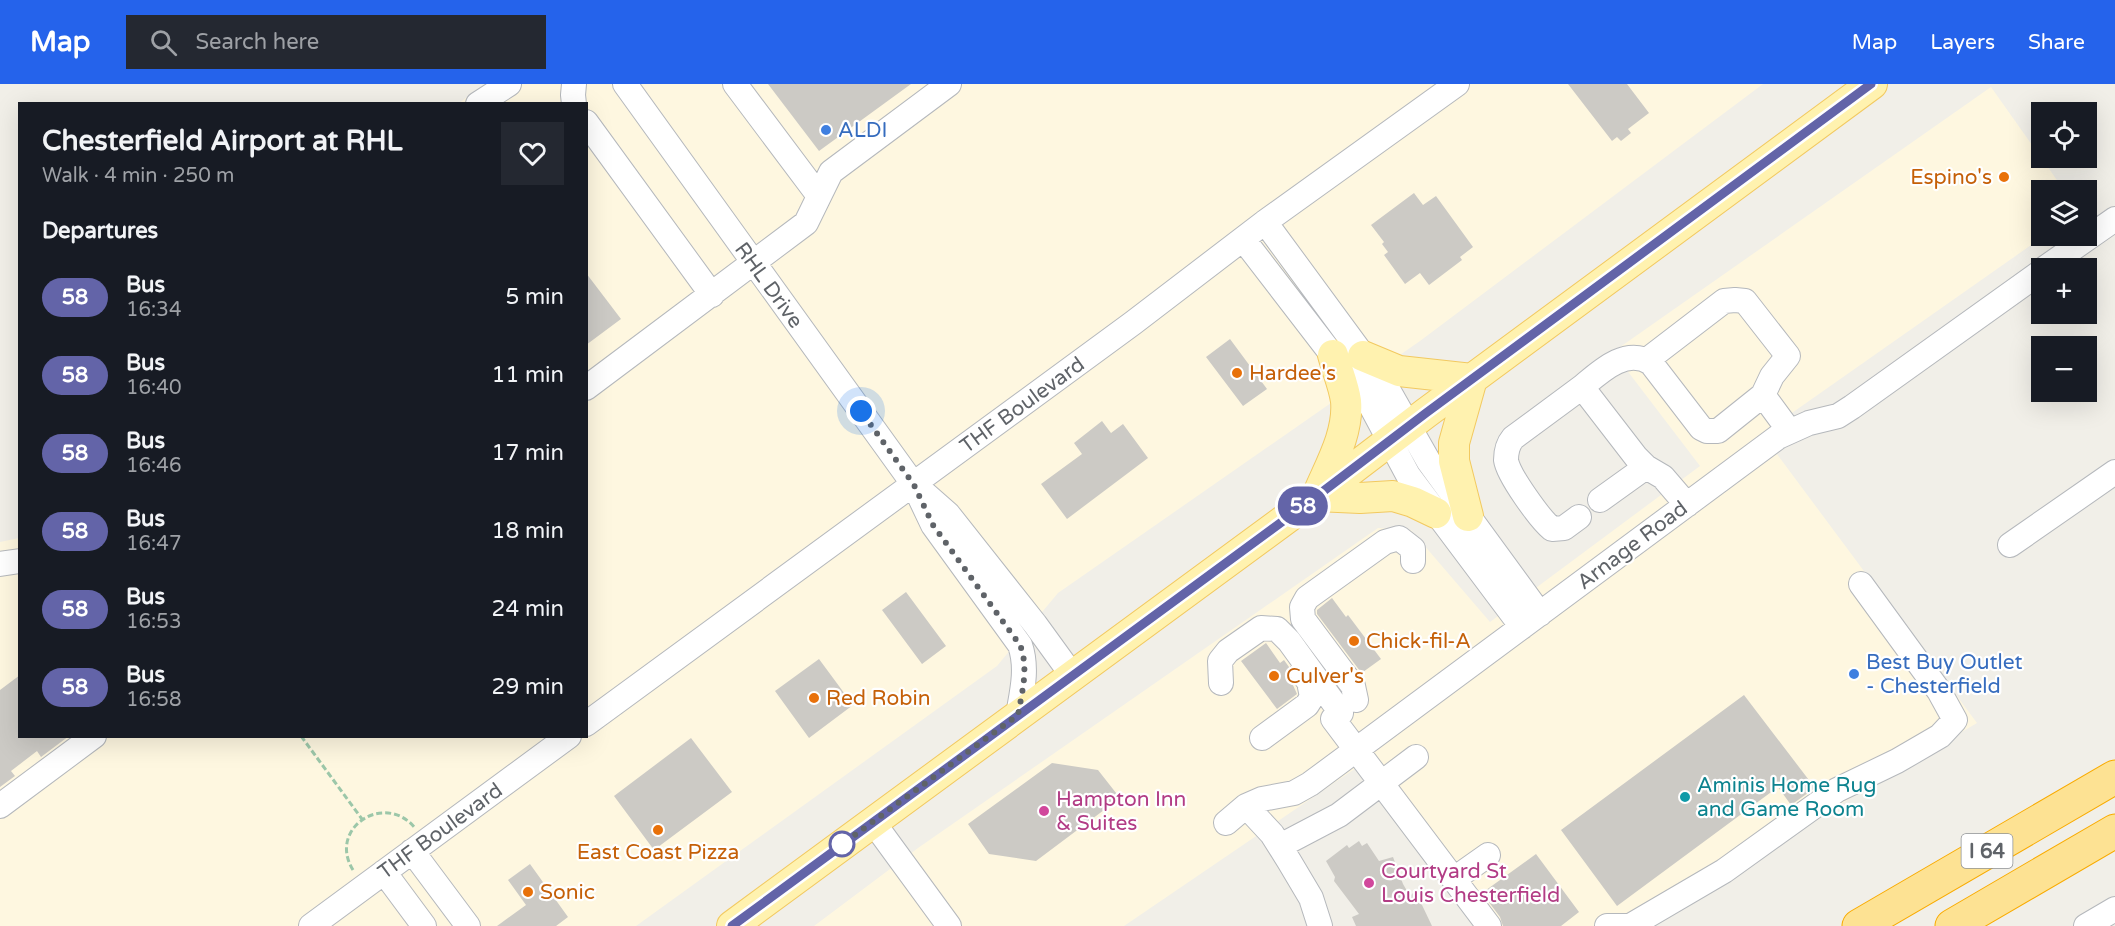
<!DOCTYPE html>
<html lang="en">
<head>
<meta charset="utf-8">
<style>
	:root { --surface:#171b24; --page:#242831; --text:#f1f3f6; --muted:#9ea1a6; --accent:#2563eb }
	body { margin:0; font-family:"Varela Round",sans-serif; background:var(--page); color:var(--text); height:100vh; display:flex; flex-direction:column; font-size:22px; white-space:nowrap }
	* { box-sizing:border-box; margin:0 }
	p { font-size:20px; color:var(--muted) }
	.icon { flex:none; width:33px; height:33px; fill:none; stroke:currentColor; stroke-width:2; stroke-linecap:round; stroke-linejoin:round }
	.map { position:relative; flex:1; overflow:hidden }
	.side { position:absolute; left:18px; top:18px; width:570px; height:636px; display:flex; flex-direction:column; background:var(--surface); border-radius:0px; box-shadow:0 6px 24px #0002 }
	.side>* { flex:none }
	.badge { padding:0 12px; border-radius:20px; font-size:21px; line-height:39px }
	.tools { position:absolute; left:2031px; top:18px; display:grid; gap:12px }
	.tools a { display:grid; place-items:center; width:66px; height:66px; border-radius:0px; background:var(--surface); box-shadow:0 6px 24px #0002; font-size:30px }
	.you { position:absolute; width:30px; height:30px; margin:-15px; border:4px solid #fff; border-radius:50%; background:#1a73e8; box-shadow:0 0 0 9px #1a73e833 }
	.map>.badge { position:absolute; translate:-50% -50%; box-shadow:0 0 0 3px #fff }
	h2 { padding:0 24px; font-size:22px; line-height:54px }
	.round { display:grid; place-items:center; flex:none; width:63px; height:63px; border-radius:0px; background:var(--page) }
	.headline { display:flex; align-items:center; justify-content:space-between; height:102px; padding:0 24px }
	h1 { font-size:28px; font-weight:700; line-height:45px }
	ul { padding:0; list-style:none }
	li { display:flex; align-items:center; gap:18px; height:78px; padding:0 24px }
	li div { flex:1 }
	li b { display:block; font-size:22px }
	li em { font-style:normal }
	li .badge { min-width:66px; font-weight:700; text-align:center }
	header { display:flex; align-items:center; gap:36px; box-sizing:border-box; height:84px; padding:0 30px; background:var(--accent); color:#fff }
	header strong { font-size:28px }
	nav { display:flex; gap:33px; margin-inline-start:auto; font-size:21px }
	.search { width:420px; height:54px; background:var(--page); display:flex; align-items:center; gap:15px; box-sizing:border-box; padding:0 21px; border-radius:0px; color:var(--muted); font-size:22px }
	.map>svg:first-child { display:block }
</style>
</head>
<body>
<header>
<strong>Map</strong>
<div class="search"><svg class="icon" aria-label="search" viewBox="0 0 24 24"><circle cx="10" cy="10" r="6"/><path d="M15 15l6 6"/></svg>Search here</div>
<nav><a>Map</a><a>Layers</a><a>Share</a></nav>
</header>
<div class="map">
<svg width="2115" height="842" viewBox="0 0 2115 842">
	<rect width="100%" height="100%" fill="#f1efe8"/>
	<!-- commercial -->
	<path fill="#fef7e0" d="M485,0H1763L1420,257L1058,509L997,582L636,842H0V458L19,454L20,652H586V20L459,19Z
		M1991,3L2064,106H2042V152H2044L1762,350L1977,639L1635,842H1477L1359,682L1124,842H814L918,764L1378,444L1411,446L1490,538L1700,382L1613,268Z"/>
	<!-- building -->
	<path fill="#cccac5" d="M768,0H911L819,67Z
		M1568,0H1627L1649,29L1628,45L1631,49L1621,57L1617,53L1612,57Z
		M1414,109L1423,121L1436,112L1473,163L1460,173L1462,176L1429,201L1420,189L1405,200L1384,171L1388,168L1382,160L1384,158L1371,141Z
		M586,189L621,235L586,261Z
		M1230,255L1267,305L1243,322L1206,273Z
		M1102,337L1111,349L1123,340L1148,374L1067,435L1041,400L1082,370L1074,359Z
		M906,508L946,562L922,580L882,526Z
		M1332,514L1346,533L1348,531L1381,575L1363,588L1361,586L1360,587L1317,530V526Z
		M1266,559L1280,579L1284,576L1289,583L1288,590L1297,610L1277,625L1241,577Z
		M819,575L853,621L809,654L775,607Z
		M20,591V652H69L41,673L37,667L11,687L15,692L0,703V606Z
		M1744,611L1815,704L1791,721L1778,703L1617,822L1561,746Z
		M691,654L732,708L654,766L614,712Z
		M1052,679L1098,686L1120,714L1036,777L989,770L968,740Z
		M1359,757L1362,762L1367,759L1379,777L1393,773L1403,800L1410,812L1413,809L1422,821L1432,842H1356L1352,833L1359,830L1334,797L1335,793L1326,777L1347,761L1349,764Z
		M1536,770L1579,828L1561,842H1503L1500,833L1482,809Z
		M530,780L568,833L556,842H497L526,821L508,796Z"/>
	<g fill="none" stroke-linecap="round" stroke-linejoin="round">
		<defs>
			<path id="minor" d="M574,0L573,11L574,20
				M625,0L914,401L933,441L1020,561C1028,584 1022,608 1018,631
				M735,0L819,112
				M478,20L509,0
				M586,38L712,211
				M1265,138L1387,304L1429,378L1540,530
				M1243,155L1370,320L1408,391L1522,543
				M2045,184L2115,135
				M1647,276L1724,217L1735,216L1745,217L1788,272L1772,292L1763,311
				M1582,303C1601,287 1626,263 1651,279L1701,344L1707,347H1718L1763,311L1785,341L1788,348
				M586,304L806,139L831,88L949,0
				M923,408L948,430L1035,540L1072,591
				M1600,416L1646,383
				M1579,433L1564,444L1552,445C1540,435 1508,391 1506,376C1506,368 1508,360 1513,354L1582,303L1636,373L1646,383L1663,393L1687,421
				M2010,461L2115,388
				M0,480L20,477
				M1221,599L1220,577L1228,567L1261,544L1277,545L1289,557L1341,629
				M1356,616L1353,602L1303,535L1302,523L1307,514L1385,458L1399,454L1413,465V477
				M1333,635L1489,842
				M586,640L1133,239L1265,138L1457,0
				M1262,654L1307,621L1312,613L1309,598L1302,588
				M0,722L94,652
				M1246,722L1272,750L1289,777L1311,814L1320,842
				M873,738L949,842
				M1226,739L1246,722L1262,715L1294,709L1310,700L1778,353L1809,339L1838,332L1852,323L2042,187
				M1280,762L1339,731L1416,673
				M412,767L468,842
				M384,788L424,842
				M1454,795L1488,771
				M311,842L569,652
				M1607,842H1630L1724,787L1837,706L1897,677L1940,652L1955,636L1939,607L1861,500
				M2086,842L2115,825"/>
			<path id="major" d="M1363,272L1399,287L1472,295
				M1317,412C1329,383 1349,350 1346,317C1344,302 1337,286 1333,271
				M1317,412L1360,414L1393,412L1413,418L1436,429
				M1468,432L1454,377V359L1472,295
				M732,842L1317,412L1426,329L1872,0"/>
			<path id="highway" d="M1859,842L2115,693
				M1952,842L2115,747"/>
		</defs>
		<!-- minor casing -->
		<use href="#minor" stroke="#b5b8bc" stroke-width="26"/>
		<!-- major casing -->
		<use href="#major" stroke="#f2c960" stroke-width="32"/>
		<!-- highway casing -->
		<use href="#highway" stroke="#f9ab00" stroke-width="35"/>
		<!-- path -->
		<path stroke="#9cc7a9" stroke-width="3" stroke-dasharray="6 3" stroke-linecap="butt" d="M301,652L362,735
			M353,786C327,744 385,707 415,744"/>
		<!-- minor -->
		<use href="#minor" stroke="#fff" stroke-width="24"/>
		<!-- major -->
		<use href="#major" stroke="#fff2af" stroke-width="30"/>
		<!-- highway -->
		<use href="#highway" stroke="#fde293" stroke-width="33"/>
	</g>
	<g fill="none" stroke-linecap="round" stroke-linejoin="round">
		<defs>
			<path id="line" d="M732,842L1317,412L1426,329L1871,0"/>
		</defs>
		<!-- line casing -->
		<use href="#line" stroke="#fff" stroke-width="14"/>
		<!-- line -->
		<use href="#line" stroke="#6364a8" stroke-width="9"/>
		<!-- walk -->
		<path stroke="#5f6368" stroke-width="6" stroke-dasharray="0 10.8" d="M842,760L840,762L1018,631C1022,608 1029,584 1020,561L933,441L914,401L861,327"/>
	</g>
	<!-- markers -->
	<g fill="#3f7fe0" stroke="#fff" stroke-width="2">
		<circle cx="826" cy="46" r="6"/>
		<circle cx="1854" cy="590" r="6"/>
	</g>
	<g fill="#e8710a" stroke="#fff" stroke-width="2">
		<circle cx="2004" cy="93" r="6"/>
		<circle cx="1237" cy="289" r="6"/>
		<circle cx="1354" cy="557" r="6"/>
		<circle cx="1274" cy="592" r="6"/>
		<circle cx="814" cy="614" r="6"/>
		<circle cx="658" cy="746" r="6"/>
		<circle cx="528" cy="808" r="6"/>
	</g>
	<circle fill="#0f9aa8" stroke="#fff" stroke-width="2" cx="1685" cy="713" r="6"/>
	<g fill="#d1479c" stroke="#fff" stroke-width="2">
		<circle cx="1044" cy="727" r="6"/>
		<circle cx="1369" cy="799" r="6"/>
	</g>
	<circle fill="#fff" stroke="#6364a8" stroke-width="3" cx="842" cy="760" r="12"/>
	<g text-anchor="middle" stroke-width="4.5" stroke-linejoin="round" paint-order="stroke">
		<!-- shield labels -->
		<rect fill="#fff" stroke="#8f9295" stroke-width="1.5" x="1961.5" y="750" width="51" height="34" rx="4.5"/>
		<g font-size="20" font-weight="bold" fill="#5f6368">
			<text x="1987" y="774">I 64</text>
		</g>
		<!-- shop labels -->
		<g font-size="21" fill="#366cbe" stroke="#fff" text-anchor="start">
			<text x="838" y="53">ALDI</text>
			<text x="1866" y="585">Best Buy Outlet<tspan x="1866" dy="24">- Chesterfield</tspan></text>
		</g>
		<!-- food labels -->
		<g font-size="21" fill="#c56008" stroke="#fff" text-anchor="start">
			<text x="1992" y="100" text-anchor="end">Espino's</text>
			<text x="1249" y="296">Hardee's</text>
			<text x="1366" y="564">Chick-fil-A</text>
			<text x="1286" y="599">Culver's</text>
			<text x="826" y="621">Red Robin</text>
			<text x="658" y="775" text-anchor="middle">East Coast Pizza</text>
			<text x="540" y="815">Sonic</text>
		</g>
		<!-- street labels -->
		<g font-size="21" fill="#5f6368" stroke="#fff">
			<text transform="translate(769 201) rotate(54)" y="7">RHL Drive</text>
			<text transform="translate(1022 321) rotate(-36)" y="7">THF Boulevard</text>
			<text transform="translate(1632 461) rotate(-37)" y="7">Arnage Road</text>
			<text transform="translate(440 747) rotate(-36)" y="7">THF Boulevard</text>
		</g>
		<!-- culture labels -->
		<g font-size="21" fill="#0d838f" stroke="#fff" text-anchor="start">
			<text x="1697" y="708">Aminis Home Rug<tspan x="1697" dy="24">and Game Room</tspan></text>
		</g>
		<!-- hotel labels -->
		<g font-size="21" fill="#b23c85" stroke="#fff" text-anchor="start">
			<text x="1056" y="722">Hampton Inn<tspan x="1056" dy="24">&amp; Suites</tspan></text>
			<text x="1381" y="794">Courtyard St<tspan x="1381" dy="24">Louis Chesterfield</tspan></text>
		</g>
	</g>
</svg>
<div class="tools">
<a><svg class="icon" aria-label="locate" viewBox="0 0 24 24"><circle cx="12" cy="12" r="6"/><path d="M12 2v4M12 18v4M2 12h4M18 12h4"/></svg></a>
<a><svg class="icon" aria-label="layers" viewBox="0 0 24 24"><path d="M12 4l9 5-9 5-9-5zM3 14l9 5 9-5"/></svg></a>
<a>+</a>
<a>−</a>
</div>
<div class="you" style="left:861px;top:327px"></div>
<b class="badge" style="left:1303px;top:422px;background:#6364a8;color:#fff">58</b>
<section class="side">
<div class="headline"><div><h1>Chesterfield Airport at RHL</h1><p>Walk · 4 min · 250 m</p></div><a class="round"><svg class="icon" aria-label="heart" viewBox="0 0 24 24"><path d="M12 20l-8-8c-3-5 5-10 8-4 3-6 11-1 8 4z"/></svg></a></div>
<h2>Departures</h2>
<ul>
<li><span class="badge" style="background:#6364a8;color:#fff">58</span><div><b>Bus</b><p>16:34</p></div><em>5 min</em></li>
<li><span class="badge" style="background:#6364a8;color:#fff">58</span><div><b>Bus</b><p>16:40</p></div><em>11 min</em></li>
<li><span class="badge" style="background:#6364a8;color:#fff">58</span><div><b>Bus</b><p>16:46</p></div><em>17 min</em></li>
<li><span class="badge" style="background:#6364a8;color:#fff">58</span><div><b>Bus</b><p>16:47</p></div><em>18 min</em></li>
<li><span class="badge" style="background:#6364a8;color:#fff">58</span><div><b>Bus</b><p>16:53</p></div><em>24 min</em></li>
<li><span class="badge" style="background:#6364a8;color:#fff">58</span><div><b>Bus</b><p>16:58</p></div><em>29 min</em></li>
</ul>
</section>
</div>
</body>
</html>
